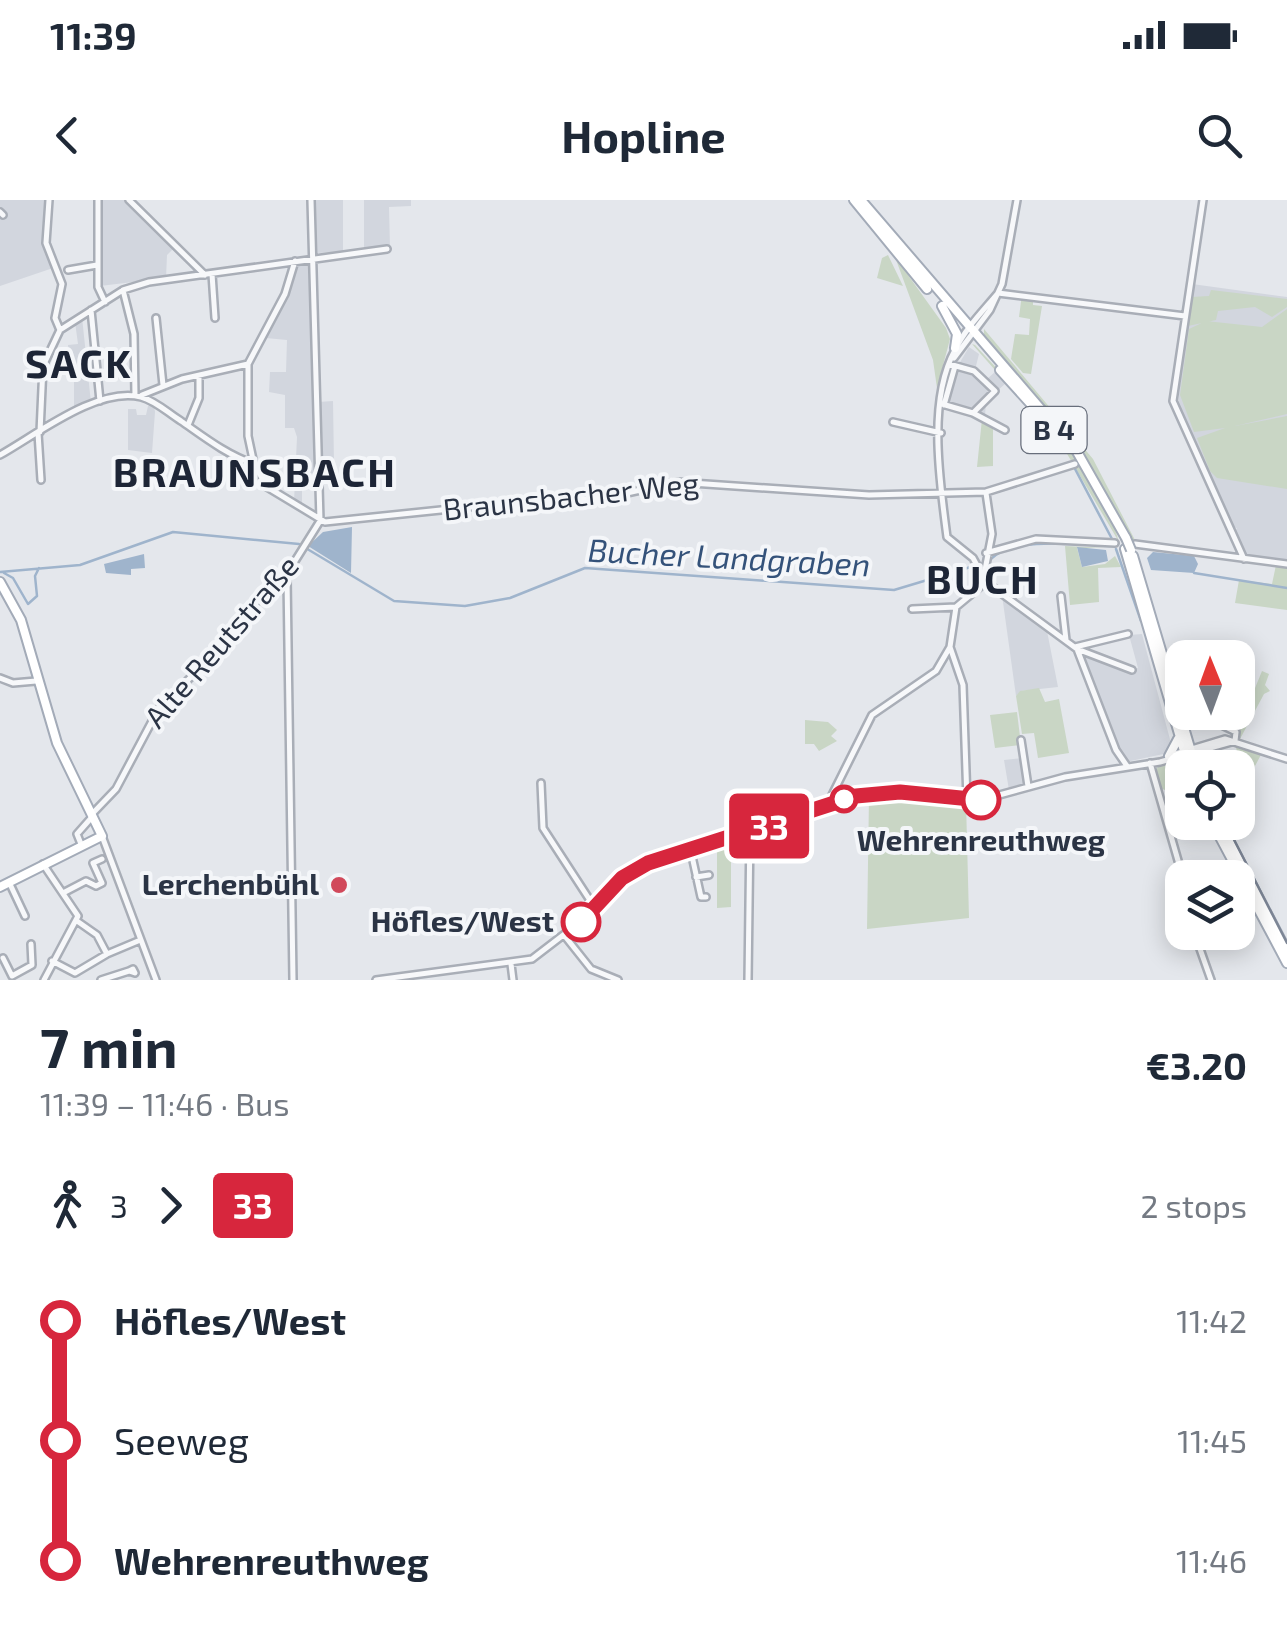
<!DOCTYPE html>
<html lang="en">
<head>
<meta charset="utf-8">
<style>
	:root { --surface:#fff; --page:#f2f2f3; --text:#1f2937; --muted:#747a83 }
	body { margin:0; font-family:"Exo 2",sans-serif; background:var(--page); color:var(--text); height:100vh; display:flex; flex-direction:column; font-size:38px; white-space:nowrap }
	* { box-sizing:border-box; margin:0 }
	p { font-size:32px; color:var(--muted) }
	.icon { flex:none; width:55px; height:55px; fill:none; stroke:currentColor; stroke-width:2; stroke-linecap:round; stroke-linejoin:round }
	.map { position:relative; height:780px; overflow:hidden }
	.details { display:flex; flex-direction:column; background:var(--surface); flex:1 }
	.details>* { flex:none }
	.badge { padding:0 20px; border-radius:8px; font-size:35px; line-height:65px }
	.needle { width:65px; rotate:359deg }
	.controls { position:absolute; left:1165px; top:440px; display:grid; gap:20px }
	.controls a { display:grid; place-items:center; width:90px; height:90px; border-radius:20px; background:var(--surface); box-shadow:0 5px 25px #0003; font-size:50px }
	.map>.badge { position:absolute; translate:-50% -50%; box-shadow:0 0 0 5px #fff }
	.legs { display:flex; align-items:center; gap:15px; height:110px; padding:0 40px; font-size:32px }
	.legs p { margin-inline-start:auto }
	.overview { display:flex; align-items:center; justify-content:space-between; height:170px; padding:0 40px }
	h1 { font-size:55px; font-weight:700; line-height:75px }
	ul { padding:0 40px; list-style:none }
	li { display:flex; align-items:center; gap:35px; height:120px; font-size:38px }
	li i { display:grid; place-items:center; width:15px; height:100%; margin:0 12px; background:currentColor }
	li i::after { content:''; width:25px; height:25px; margin:-12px; border:8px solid; border-radius:50%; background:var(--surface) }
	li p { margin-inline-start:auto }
	li:first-child i { background:linear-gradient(#0000 50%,currentColor 0) }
	li:last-child i { background:linear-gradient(currentColor 50%,#0000 0) }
	.status { display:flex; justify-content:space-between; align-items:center; height:70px; padding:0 50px; background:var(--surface); direction:ltr }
	.status svg { height:28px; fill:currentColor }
	header { display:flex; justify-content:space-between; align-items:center; height:130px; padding:0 40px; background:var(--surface); font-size:45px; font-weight:700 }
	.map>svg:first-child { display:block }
</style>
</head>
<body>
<div class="status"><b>11:39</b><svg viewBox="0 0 49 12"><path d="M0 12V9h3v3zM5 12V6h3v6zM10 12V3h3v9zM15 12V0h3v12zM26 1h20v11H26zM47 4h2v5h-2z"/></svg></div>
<header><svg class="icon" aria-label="back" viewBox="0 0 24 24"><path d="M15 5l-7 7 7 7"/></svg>Hopline<svg class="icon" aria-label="search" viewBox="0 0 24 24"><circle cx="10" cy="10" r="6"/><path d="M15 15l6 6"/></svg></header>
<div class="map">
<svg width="1287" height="780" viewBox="0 0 1287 780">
	<rect width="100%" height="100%" fill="#e4e7ec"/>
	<!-- built -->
	<path fill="#d2d6de" d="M0,0H51L48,46L53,68L0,86Z
		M100,0H127L174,48L167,55L166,78L100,86Z
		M312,0H343V52L316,53Z
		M364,0H411V6L389,7L390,48L364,50Z
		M313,60L318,202L333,201L334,265L319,267V273L302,274V305L294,302L297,237L294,228H285V195L269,192L270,172H286L287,140L266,138L297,62Z
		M1192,84L1287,97V361L1249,356L1237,346L1233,335L1237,328L1230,327L1178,203Z
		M82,117L91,203L74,210V167H70L68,145L78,144L75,122Z
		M969,147L979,154L975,170L986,180L996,171L1006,183L986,201L985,217L947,204L956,169Z
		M148,206H154L155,212L152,253L128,250V209H136L137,215H146Z
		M1002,395L1047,431L1058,487L1021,491L1016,496Z
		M1142,434L1172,547L1168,553L1126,562L1119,554L1077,449L1132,470L1138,468L1129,435Z
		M1023,558L1027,585L1009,590L1004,560Z"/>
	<!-- green -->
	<path fill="#c9d6c5" d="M888,55L903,86L877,78L882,58Z
		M895,57L946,128L950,139L937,188L933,160Z
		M1211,90L1287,99V107L1272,117L1255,107L1218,111L1216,120L1188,126L1192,97L1209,96Z
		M1022,94L1033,96V105L1042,106L1031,174L1023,173L1011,159L1015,134L1029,135L1030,119L1019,117Z
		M1287,109V214L1235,226L1287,216V289L1217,278L1210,271L1197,238L1225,228L1194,232L1180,195L1189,129L1206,121L1262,127Z
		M984,129L1093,259L1136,342L1132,343L1080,253L984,138Z
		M972,144L975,145C1027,202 1097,265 1119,342L1063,247Z
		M982,219L993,224V266L977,267Z
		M1065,346L1106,348H1077L1082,367L1105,364L1115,356L1121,367L1098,368L1099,402L1070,405Z
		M1276,365L1287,366V410L1235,403L1239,380L1272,384Z
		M1262,471L1269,474L1265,485L1270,491L1264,494L1240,539L1238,530Z
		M1039,488L1045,502L1059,499L1069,553L1038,558L1034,533L1022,534L1016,496L1020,491Z
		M1017,512L1021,545L995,548L990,515Z
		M805,520L828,522L837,530L831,536L837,541L819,551L814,544H805Z
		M1235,545L1263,551L1247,581Z
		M1155 576a15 15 0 1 1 30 0a15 15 0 1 1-30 0Z
		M919,596L966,602L969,718L867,729L869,597Z
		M731,637V707L717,708V640Z"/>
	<!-- water -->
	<path fill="#9fb4cc" d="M352,327L351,373L308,346L323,332Z
		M1077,347L1106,350L1108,361L1082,367Z
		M1153,352L1194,356L1198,364L1194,373L1151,370L1147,358Z
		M144,354L145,368L131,369V375L106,373L104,364Z"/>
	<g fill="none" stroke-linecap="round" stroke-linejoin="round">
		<!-- stream -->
		<path stroke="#9fb4cc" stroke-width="2.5" d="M1074,267L1112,339
			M1116,349L1141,421
			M991,359C1013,336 1080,345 1110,346
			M0,372L80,365L173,332L299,344L394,401L465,406L510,398L585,368L894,390L984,363
			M4,373L13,378L28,404L37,396L35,376L39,368
			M1194,373L1287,388"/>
		<defs>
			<path id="minor" d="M49,0L46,43L62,84L55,118L60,130
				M98,0V87L105,102
				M129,0L205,75
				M1203,0L1173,201L1244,359
				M0,12L3,15
				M295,61L285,94L248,164V236L254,264L267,287L325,322L489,305L604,298L677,282L869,295L986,292L1075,264
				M68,70L97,65
				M212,74L215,118
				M123,90L134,134L135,196
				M998,93C983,111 965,129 955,150C927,201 940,282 947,337L973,358L986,382L1077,449L1116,550L1127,566
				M998,93L1185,116
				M91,110L100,201
				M156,118L163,185
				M954,158L990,110L1002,84L1017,0
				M949,164L974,171L995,191L973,213
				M142,195L182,179L248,164
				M942,204L973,213L1005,230
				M944,205L955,166
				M893,222L941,233
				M188,225L199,198V176
				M40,232L43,166L60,130L123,90L149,82L387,49
				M38,233L41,280
				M0,255C36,235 98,186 141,197C156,201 168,213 181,221C204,237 227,255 254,264
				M1135,344L1287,364
				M986,353L1036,339L1115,343
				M984,375L992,334L986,293
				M287,378L293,780
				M1061,396L1066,440
				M912,409L956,407
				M950,447L963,485L967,600
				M1075,447L1128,434
				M1077,449L1132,470
				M0,478L13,483L36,481
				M1195,512L1236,532L1235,541
				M1021,540L1028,586
				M1172,555L1225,539L1287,559
				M1150,563L1183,678
				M541,583L543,628L595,708
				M827,605L872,515L936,471L950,447L956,407L986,382
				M93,613L116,589L159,508L223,446L251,407L285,377L320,321L311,0
				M102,636L156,780
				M81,644L77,634L92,617
				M690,647L701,697H706
				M43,664L78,716L44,780
				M696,677L709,675
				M9,682L25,716
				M63,693L86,681L96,686L102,683L93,663L102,659
				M1194,732L1211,780
				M564,735L591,769L618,780
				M107,754L138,741
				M3,758L12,776
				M52,761L75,773L107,754L97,735L77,721
				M511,764L513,780
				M12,776L32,765L31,744
				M101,780L129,771L135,773L133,769L129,771
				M376,780L532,759L588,716L637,669L684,649L781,623L848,598L901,593L981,600L1065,577L1160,562L1235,541
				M748,780L750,630"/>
			<path id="major" d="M854,0L927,89
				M861,0L1076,250L1126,338
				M942,106L957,134L955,148
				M1000,170L1048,223
				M1125,349L1189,568
				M1133,356L1196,568
				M0,382L21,420L57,543L102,636L0,687
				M1169,556L1178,539
				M1212,622L1287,763
				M1219,622L1287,752"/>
		</defs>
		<!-- minor casing -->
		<use href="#minor" stroke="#a9aeb7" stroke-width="10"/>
		<!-- major casing -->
		<use href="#major" stroke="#a3abb8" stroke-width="12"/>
		<!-- minor -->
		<use href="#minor" stroke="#f7f8fa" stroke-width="5"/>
		<!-- major -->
		<use href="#major" stroke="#fff" stroke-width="8"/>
		<!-- tram -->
		<path stroke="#7d8696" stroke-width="2.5" d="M1208,568L1207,556L1216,551L1224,555L1228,568
			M1225,622L1287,743"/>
		<defs>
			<path id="major-bridge" d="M1126,338L1131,350"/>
		</defs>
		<!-- major-bridge casing -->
		<use href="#major-bridge" stroke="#a3abb8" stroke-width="12" stroke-linecap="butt"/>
		<!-- major-bridge -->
		<use href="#major-bridge" stroke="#fff" stroke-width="8"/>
	</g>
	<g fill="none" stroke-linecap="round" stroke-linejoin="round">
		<defs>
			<path id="line-1" d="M581,722L622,678L648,663L856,596L900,592L981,600"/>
		</defs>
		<!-- line-1 casing -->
		<use href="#line-1" stroke="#fff" stroke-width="22"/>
		<!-- line-1 -->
		<use href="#line-1" stroke="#d7263d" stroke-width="15"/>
	</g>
	<!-- markers -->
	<g fill="#fff" stroke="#d7263d" stroke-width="5">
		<circle cx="844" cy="599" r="12"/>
		<circle cx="981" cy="600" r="18"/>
		<circle cx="581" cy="722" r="18"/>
	</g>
	<circle fill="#d1495b" stroke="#f4f6f9" stroke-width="4" cx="339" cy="685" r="10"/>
	<g text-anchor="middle" stroke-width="8" stroke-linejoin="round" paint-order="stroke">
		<!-- shield labels -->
		<rect fill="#f4f6f9" stroke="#676e7b" stroke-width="2.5" x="1021.5" y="207" width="65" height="46" rx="8"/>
		<g font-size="28" font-weight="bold" fill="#2b3445">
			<text x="1054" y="240">B 4</text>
		</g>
		<!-- street labels -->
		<g font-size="30" fill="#2b3445" stroke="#f4f6f9">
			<text transform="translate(571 297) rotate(-6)" y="10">Braunsbacher Weg</text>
			<text transform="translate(222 442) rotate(-49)" y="10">Alte Reutstraße</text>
		</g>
		<!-- stop labels -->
		<g font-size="30" font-weight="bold" fill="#2b3445" stroke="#f4f6f9">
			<text x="981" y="651">Wehrenreuthweg</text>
			<text x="554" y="732" text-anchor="end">Höfles/West</text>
		</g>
		<!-- poi labels -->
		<g font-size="30" font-weight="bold" fill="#2b3445" stroke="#f4f6f9" text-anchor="end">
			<text x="319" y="695">Lerchenbühl</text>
		</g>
		<!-- water labels -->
		<g font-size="32" font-style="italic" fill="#34527a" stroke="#f4f6f9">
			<text transform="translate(729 358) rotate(3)" y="11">Bucher Landgraben</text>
		</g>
		<!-- district labels -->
		<g font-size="40" font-weight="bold" letter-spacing="2.5" fill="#1d2536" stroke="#f4f6f9">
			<text x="79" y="178">SACK</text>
			<text x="255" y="287">BRAUNSBACH</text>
			<text x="983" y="394">BUCH</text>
		</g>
	</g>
</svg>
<div class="controls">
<a><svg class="needle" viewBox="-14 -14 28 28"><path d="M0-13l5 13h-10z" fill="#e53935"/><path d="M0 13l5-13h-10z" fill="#747a83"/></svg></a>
<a><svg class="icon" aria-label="locate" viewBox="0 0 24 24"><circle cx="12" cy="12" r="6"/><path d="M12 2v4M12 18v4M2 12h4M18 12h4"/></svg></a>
<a><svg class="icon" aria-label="layers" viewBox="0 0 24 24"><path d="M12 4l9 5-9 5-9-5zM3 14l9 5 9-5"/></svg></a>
</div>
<b class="badge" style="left:769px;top:626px;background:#d7263d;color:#fff">33</b>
</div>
<section class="details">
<div class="overview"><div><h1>7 min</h1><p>11:39 – 11:46 · Bus</p></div><b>€3.20</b></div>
<div class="legs"><svg class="icon" aria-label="walk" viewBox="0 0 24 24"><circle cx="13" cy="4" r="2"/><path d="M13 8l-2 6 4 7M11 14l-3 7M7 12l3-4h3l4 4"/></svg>3<svg class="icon" aria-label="forward" viewBox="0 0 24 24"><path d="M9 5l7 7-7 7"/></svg><b class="badge" style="background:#d7263d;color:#fff">33</b><p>2 stops</p></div>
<ul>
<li><i style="color:#d7263d"></i><b>Höfles/West</b><p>11:42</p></li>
<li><i style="color:#d7263d"></i><span>Seeweg</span><p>11:45</p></li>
<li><i style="color:#d7263d"></i><b>Wehrenreuthweg</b><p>11:46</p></li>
</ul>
</section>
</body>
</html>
